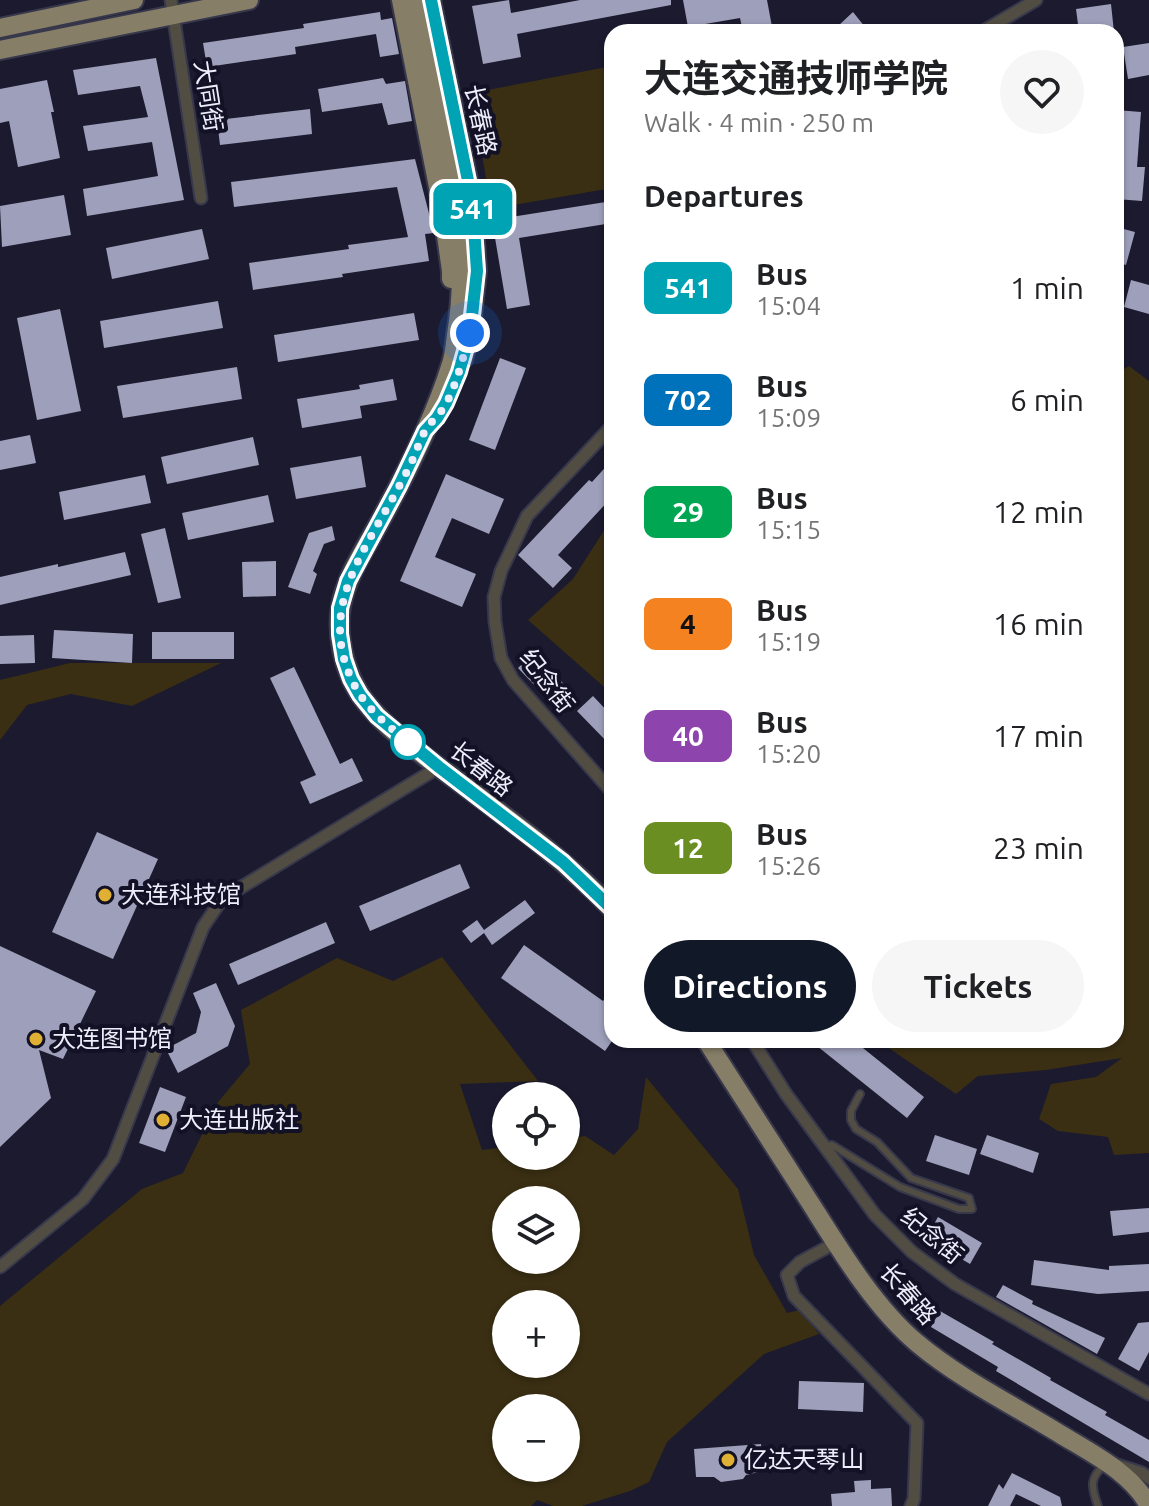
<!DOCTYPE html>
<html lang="en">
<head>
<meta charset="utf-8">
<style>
	:root { --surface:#fff; --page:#f6f6f6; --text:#202124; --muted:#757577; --accent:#111827 }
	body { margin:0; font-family:Ubuntu,"Noto Sans SC",sans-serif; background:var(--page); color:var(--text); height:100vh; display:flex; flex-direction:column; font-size:30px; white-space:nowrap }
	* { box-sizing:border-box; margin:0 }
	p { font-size:26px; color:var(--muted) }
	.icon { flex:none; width:44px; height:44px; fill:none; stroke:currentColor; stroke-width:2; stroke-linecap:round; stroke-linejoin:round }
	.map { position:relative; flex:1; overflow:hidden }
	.details { position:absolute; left:604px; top:24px; width:520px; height:1024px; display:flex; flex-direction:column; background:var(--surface); border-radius:24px; box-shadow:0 2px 6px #0004 }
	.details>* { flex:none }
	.badge { padding:0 16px; border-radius:12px; font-size:28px; line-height:52px }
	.buttons { position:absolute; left:492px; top:1082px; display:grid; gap:16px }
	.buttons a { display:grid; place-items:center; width:88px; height:88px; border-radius:50%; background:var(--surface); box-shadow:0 2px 6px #0004; font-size:40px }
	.you { position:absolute; width:40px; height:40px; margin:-20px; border:6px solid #fff; border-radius:50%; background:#1a73e8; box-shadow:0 0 0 12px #1a73e833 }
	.map>.badge { position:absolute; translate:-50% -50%; box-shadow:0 0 0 4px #fff }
	h2 { padding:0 40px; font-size:30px; line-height:72px }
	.round { display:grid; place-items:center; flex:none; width:84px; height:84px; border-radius:42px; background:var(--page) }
	.overview { display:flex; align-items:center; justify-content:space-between; height:136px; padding:0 40px }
	h1 { font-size:38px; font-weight:700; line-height:60px }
	.primary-button { display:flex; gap:16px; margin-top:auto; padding:16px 40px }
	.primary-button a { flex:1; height:92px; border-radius:48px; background:var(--accent); color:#fff; font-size:32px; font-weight:700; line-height:92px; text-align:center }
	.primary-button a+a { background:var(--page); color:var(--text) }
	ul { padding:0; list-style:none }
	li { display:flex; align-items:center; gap:24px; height:112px; padding:0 40px }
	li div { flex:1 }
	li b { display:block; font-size:30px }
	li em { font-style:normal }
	li .badge { min-width:88px; font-weight:700; text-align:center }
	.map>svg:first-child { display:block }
</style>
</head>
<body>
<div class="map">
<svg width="1149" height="1506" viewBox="0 0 1149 1506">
	<rect width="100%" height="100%" fill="#1b1a2f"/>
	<!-- green -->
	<path fill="#3a2f13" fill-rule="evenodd" d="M612,66V188L491,209L472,93Z
		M1129,366L1149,381V1153L1114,1155L1108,1137L1058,1131L1039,1119L1051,1084L1096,1077L1122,1058L1046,1070L978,1076L956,1094L877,1040H1116V374Z
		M612,518V694L528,620L573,579Z
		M70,663H221L132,706L71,694L27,705L0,740V680Z
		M442,957L538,1081L460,1084L482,1150L506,1147V1156H566V1139L585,1136L614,1155L638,1129L646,1077L738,1189L754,1255L787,1313L800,1310L819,1334L764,1354L667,1442L649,1482L630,1491L582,1506H553L537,1500L531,1506H0V1306L142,1189L183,1173L218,1102L250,1064L241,1010L337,958L393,981ZM506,1200H566V1260H506ZM506,1304H566V1364H506ZM506,1408H566V1468H506Z"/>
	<!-- building -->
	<path fill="#9e9fba" d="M509,0L511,13L580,0H671V5L517,34L521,57L483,64L472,6Z
		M683,0H767L773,32H743L740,18L688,27Z
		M1111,4L1114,32H1079L1076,9Z
		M380,12L381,20L392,18L399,54L380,57L376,34L295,47L296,54L207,67L203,43L304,28L303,24Z
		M853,12L869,32H845L838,26Z
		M1149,43V75L1128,79L1123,47Z
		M156,58L184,200L87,216L83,189L158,176L152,142L88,151L83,126L148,117L140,86L78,95L73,70Z
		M383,78L386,84L405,81L412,121L388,125L382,103L322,112L318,89Z
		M47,80L54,112H51L60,158L18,167L9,121L0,123V89Z
		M310,109L312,134L220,145L217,120Z
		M1116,110L1141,112L1137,167H1145L1142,201L1116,199Z
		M415,159L434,233L425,234L429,261L342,274L343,277L253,290L249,263L349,249L348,245L408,237L397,187L234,207L231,182Z
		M64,195L71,235L2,247L0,206Z
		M612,201V223L519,238L530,305L507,309L492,220Z
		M1116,227L1135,232L1126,265L1116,262Z
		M202,229L209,259L112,279L106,248Z
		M1131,280L1149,285V314L1124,307Z
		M218,301L223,328L104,348L100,321Z
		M60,309L81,411L37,420L17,318Z
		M414,313L419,340L278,362L274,335Z
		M500,358L526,368L495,450L469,440Z
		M237,367L242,399L123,418L117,386Z
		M393,379L397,400L360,406L362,418L302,428L297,399L360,389L359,385Z
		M30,435L36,463L0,470V441Z
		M253,437L259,465L167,484L161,457Z
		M361,456L366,487L296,499L290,468Z
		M612,460V497L558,555L572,568L553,588L518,555L589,480L592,482Z
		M446,474L504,499L489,534L452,518L435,557L476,574L462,607L400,581Z
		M145,475L151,503L64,520L59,492Z
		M268,495L274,522L188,540L182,513Z
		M332,526L335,540L324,544L313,571L317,574L310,594L288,587L309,533Z
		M165,528L181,598L158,603L141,534Z
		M125,552L131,575L0,605V577L58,564V567Z
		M276,561V596L243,597L242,562Z
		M54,630L133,634L132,663L52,658Z
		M152,632H234V659H152Z
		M34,635L35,663L0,664V636Z
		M534,653L579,700L563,715L518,668Z
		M294,667L340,764L352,758L363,781L310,804L300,782L316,775L270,678Z
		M593,696L612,716V747L577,711Z
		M97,832L158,859L113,959L52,932Z
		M460,864L470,888L370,931L359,906Z
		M525,900L535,913L492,945L484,933L471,943L462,931L477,920L484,930Z
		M326,922L335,943L238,985L229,964Z
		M524,945L603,1001L612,988V1041L605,1051L501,978Z
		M0,946L96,991L63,1059L39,1050L51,1098L0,1147Z
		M216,983L235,1026L228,1046L178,1073L166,1049L196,1033L201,1012L193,993Z
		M822,1040H853L924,1097L907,1118L817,1046Z
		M160,1087L186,1097L165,1152L139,1143Z
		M935,1135L977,1149L969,1175L926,1161Z
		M987,1135L1039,1153L1033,1173L980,1154Z
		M1149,1208V1232L1113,1236L1110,1211Z
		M938,1217L982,1243L970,1264L926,1238Z
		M1034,1260L1109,1270V1266L1149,1264V1291L1098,1294L1031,1285Z
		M1003,1285L1033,1301L1032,1304L1105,1338L1097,1354L996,1297Z
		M940,1311L994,1342L992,1344L1051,1378L1050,1380L1107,1412L1105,1415L1149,1440V1462L996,1371L998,1367L931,1327Z
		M1149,1322V1352L1139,1371L1118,1359L1138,1323Z
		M799,1381L864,1383L863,1412L798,1409Z
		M761,1444L763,1471L746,1475L743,1479L721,1482L714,1477H696L694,1449Z
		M1012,1473L1060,1497L1062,1506H1041L1016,1494L1010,1506H988L999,1484L1003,1489Z
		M871,1480V1489L891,1488L892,1506H832L831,1494L855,1492L854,1481Z"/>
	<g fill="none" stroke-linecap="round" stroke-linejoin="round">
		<defs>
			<path id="service" d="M823,1146L832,1145L900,1187L959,1209H972L969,1198L911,1178L877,1142L856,1129L851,1120V1111L860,1094
				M1098,1506C1091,1487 1089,1477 1106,1464"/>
			<path id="minor" d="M171,0L201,198
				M982,32L1036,0
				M612,426L527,516L501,571L494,597L495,622L501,658L513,680L612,792
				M752,1040L786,1094L875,1215L912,1252L955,1284L1149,1394
				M835,1243L800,1262L787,1275L794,1296L917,1423L914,1499L911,1506
				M0,1267L83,1199L113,1159L203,927L222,899L439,767
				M1117,1465L1142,1473L1149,1478"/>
			<path id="primary" d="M401,0L442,207L451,271V279
				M417,0C425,44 434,87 442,131C456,200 468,264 456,335C455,344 454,355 451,364C435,416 410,466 384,514C369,543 347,573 341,606C336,635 344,669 359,693C381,727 431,761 463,785C514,823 568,862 612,909
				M431,0L472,200L477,271L470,333L463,359
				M0,28L134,0
				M0,50L249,0
				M706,1040C741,1095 776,1149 811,1204C840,1250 875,1308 917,1343C960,1379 1013,1405 1060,1434C1091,1453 1132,1473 1149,1506"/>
		</defs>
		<!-- service casing -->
		<use href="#service" stroke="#38384c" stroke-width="10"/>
		<!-- minor casing -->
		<use href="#minor" stroke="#38384c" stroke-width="15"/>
		<!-- primary casing -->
		<use href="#primary" stroke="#38384c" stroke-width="22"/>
		<!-- service -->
		<use href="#service" stroke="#524d43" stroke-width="6"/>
		<!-- minor -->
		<use href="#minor" stroke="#524d43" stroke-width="11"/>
		<!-- primary -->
		<use href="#primary" stroke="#877e68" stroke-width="18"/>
	</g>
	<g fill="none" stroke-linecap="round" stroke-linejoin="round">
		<defs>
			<path id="line" d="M431,0L472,200L477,271L470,333L459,372L446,403L437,418L425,431L399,486L348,581L340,608V634L344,659L351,679L360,695L377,716L439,767L563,862L612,909"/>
		</defs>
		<!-- line casing -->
		<use href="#line" stroke="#fff" stroke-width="18"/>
		<!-- line -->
		<use href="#line" stroke="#00a3b4" stroke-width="12"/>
		<!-- walk -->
		<path stroke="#edeefc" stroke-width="8" stroke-dasharray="0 14.4" d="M408,742L417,749C392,729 364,709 351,678C319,607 364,552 396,492C402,481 408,470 413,459C417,450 420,440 425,431C431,421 441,414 447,402C458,380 463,357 470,333"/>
	</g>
	<!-- markers -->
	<circle fill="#fff" stroke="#00a3b4" stroke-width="4" cx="408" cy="742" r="16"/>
	<g fill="#dfb034" stroke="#121125" stroke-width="3">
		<circle cx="105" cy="895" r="8"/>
		<circle cx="36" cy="1039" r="8"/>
		<circle cx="163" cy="1120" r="8"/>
		<circle cx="728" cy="1460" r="8"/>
	</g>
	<g text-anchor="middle" stroke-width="8" stroke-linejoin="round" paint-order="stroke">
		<!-- street labels -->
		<g font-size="24" fill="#edeefc" stroke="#121125">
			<text transform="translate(208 96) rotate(81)" y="8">大同街</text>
			<text transform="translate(480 120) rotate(78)" y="8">长春路</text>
			<text transform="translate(547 681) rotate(53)" y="8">纪念街</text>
			<text transform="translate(481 769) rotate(38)" y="8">长春路</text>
			<text transform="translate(932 1236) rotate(40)" y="8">纪念街</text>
			<text transform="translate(908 1294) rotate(49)" y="8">长春路</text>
		</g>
		<!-- poi labels -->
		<g font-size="24" fill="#edeefc" stroke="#121125" text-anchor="start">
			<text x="121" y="903">大连科技馆</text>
			<text x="52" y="1047">大连图书馆</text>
			<text x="179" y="1128">大连出版社</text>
			<text x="744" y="1468">亿达天琴山</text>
		</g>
	</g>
</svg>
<div class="buttons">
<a><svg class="icon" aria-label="locate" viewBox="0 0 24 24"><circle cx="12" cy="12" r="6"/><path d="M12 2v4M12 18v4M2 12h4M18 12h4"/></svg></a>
<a><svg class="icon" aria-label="layers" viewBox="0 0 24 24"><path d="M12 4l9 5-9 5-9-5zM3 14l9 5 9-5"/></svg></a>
<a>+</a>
<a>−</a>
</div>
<div class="you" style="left:470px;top:333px"></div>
<b class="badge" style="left:473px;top:209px;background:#00a3b4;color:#fff">541</b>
<section class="details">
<div class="overview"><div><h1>大连交通技师学院</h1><p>Walk · 4 min · 250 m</p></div><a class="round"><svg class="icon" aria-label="heart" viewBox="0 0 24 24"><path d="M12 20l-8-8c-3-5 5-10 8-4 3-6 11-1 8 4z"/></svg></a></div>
<h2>Departures</h2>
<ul>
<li><span class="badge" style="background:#00a3b4;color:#fff">541</span><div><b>Bus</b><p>15:04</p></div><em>1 min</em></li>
<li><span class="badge" style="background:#0072bc;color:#fff">702</span><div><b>Bus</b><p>15:09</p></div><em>6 min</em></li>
<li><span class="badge" style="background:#00a651;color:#fff">29</span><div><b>Bus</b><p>15:15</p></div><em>12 min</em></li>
<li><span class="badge" style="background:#f58220;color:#111">4</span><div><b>Bus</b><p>15:19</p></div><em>16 min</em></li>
<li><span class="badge" style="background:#8e44ad;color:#fff">40</span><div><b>Bus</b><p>15:20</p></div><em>17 min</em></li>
<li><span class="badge" style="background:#6b8e23;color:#fff">12</span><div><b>Bus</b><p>15:26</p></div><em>23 min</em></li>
</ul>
<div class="primary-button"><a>Directions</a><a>Tickets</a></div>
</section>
</div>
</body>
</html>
